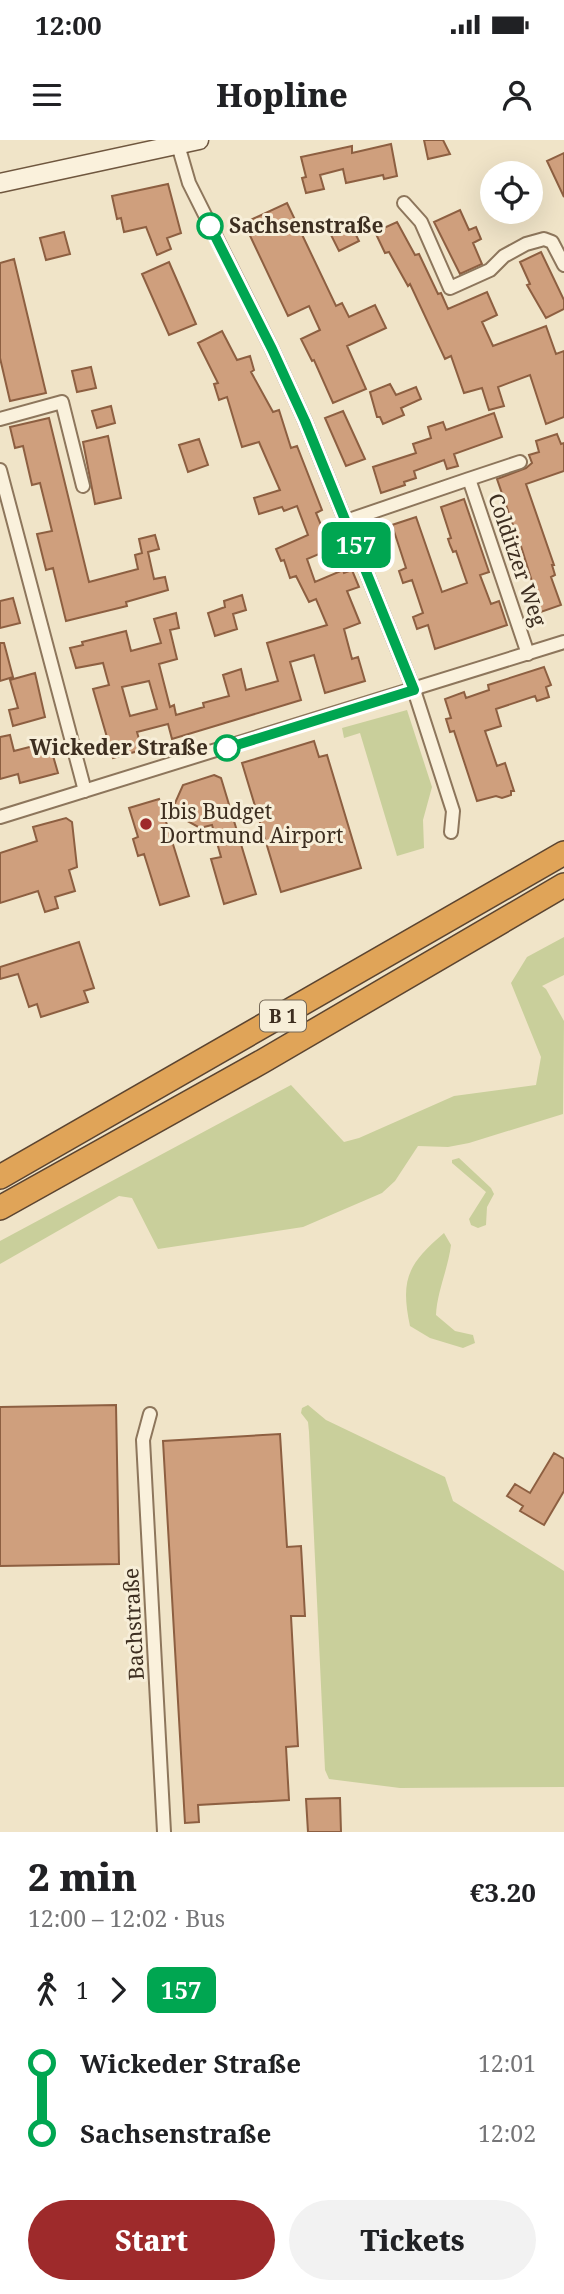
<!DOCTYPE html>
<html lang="en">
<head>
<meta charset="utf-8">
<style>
	:root { --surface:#fff; --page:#f2f2f2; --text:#202124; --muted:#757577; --accent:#9e2a2b }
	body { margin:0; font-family:"Noto Serif",serif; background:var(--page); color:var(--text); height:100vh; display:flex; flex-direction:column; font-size:26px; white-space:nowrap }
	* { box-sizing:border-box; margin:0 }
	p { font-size:23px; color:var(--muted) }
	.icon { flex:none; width:38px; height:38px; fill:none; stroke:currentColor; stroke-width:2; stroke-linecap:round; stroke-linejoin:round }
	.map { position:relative; height:1692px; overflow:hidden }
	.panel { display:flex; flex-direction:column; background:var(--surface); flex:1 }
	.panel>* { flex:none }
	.badge { padding:0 14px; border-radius:10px; font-size:24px; line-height:46px }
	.controls { position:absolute; left:480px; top:21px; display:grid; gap:14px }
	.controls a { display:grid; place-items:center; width:63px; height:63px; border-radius:50%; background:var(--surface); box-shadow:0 7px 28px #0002; font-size:35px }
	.map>.badge { position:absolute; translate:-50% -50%; box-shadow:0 0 0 4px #fff }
	.legs { display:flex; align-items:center; gap:10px; height:77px; padding:0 28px; font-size:23px }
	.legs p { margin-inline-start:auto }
	.headline { display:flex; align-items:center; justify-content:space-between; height:119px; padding:0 28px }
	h1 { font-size:38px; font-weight:800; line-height:52px }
	.button { display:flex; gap:14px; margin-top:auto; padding:14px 28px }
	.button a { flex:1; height:80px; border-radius:42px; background:var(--accent); color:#fff; font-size:28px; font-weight:800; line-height:80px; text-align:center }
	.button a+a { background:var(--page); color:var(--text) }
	ul { padding:0 28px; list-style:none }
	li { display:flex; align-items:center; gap:24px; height:70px; font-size:26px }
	li i { display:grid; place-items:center; width:10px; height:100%; margin:0 9px; background:currentColor }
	li i::after { content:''; width:18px; height:18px; margin:-9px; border:5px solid; border-radius:50%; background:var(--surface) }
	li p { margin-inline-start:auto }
	li:first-child i { background:linear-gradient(#0000 50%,currentColor 0) }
	li:last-child i { background:linear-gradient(currentColor 50%,#0000 0) }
	.status { display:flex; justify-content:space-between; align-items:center; height:49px; padding:0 35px; background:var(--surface); direction:ltr }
	.status svg { height:19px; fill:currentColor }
	header { display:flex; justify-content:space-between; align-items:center; height:91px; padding:0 28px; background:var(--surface); font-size:32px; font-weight:800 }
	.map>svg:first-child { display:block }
</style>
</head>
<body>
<div class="status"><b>12:00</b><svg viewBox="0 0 49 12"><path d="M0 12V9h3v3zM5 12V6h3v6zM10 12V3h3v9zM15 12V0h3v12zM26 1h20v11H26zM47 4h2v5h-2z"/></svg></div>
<header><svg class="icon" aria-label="menu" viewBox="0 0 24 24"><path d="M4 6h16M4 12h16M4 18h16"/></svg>Hopline<svg class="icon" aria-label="person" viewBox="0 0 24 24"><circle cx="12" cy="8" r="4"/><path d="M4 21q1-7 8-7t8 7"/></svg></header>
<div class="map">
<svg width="564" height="1692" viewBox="0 0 564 1692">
	<rect width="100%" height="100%" fill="#f0e4c8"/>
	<!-- green -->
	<path fill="#c9cf9b" d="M407,570L432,647L423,680L424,708L397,716L360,593L344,598L342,588Z
		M564,797V835L542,846L546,849L564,881L563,974L469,1003L448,1007L418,1006L395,1041L382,1053L303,1087L158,1109L132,1058L119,1056L0,1124V1101L291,945L344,1002L359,998L454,956L536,945L541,917L511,843L527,817Z
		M459,1018L491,1048L494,1054L487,1067L486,1085L478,1088L471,1085L469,1079L486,1052L452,1023V1020Z
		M444,1093L451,1105C448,1129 437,1152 436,1175L455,1191L473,1195L475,1203L463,1208L430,1198L410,1186C400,1139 408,1124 444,1093Z
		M308,1265L326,1280L445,1337L453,1361L564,1431V1647L400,1648L329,1639L325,1630L309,1292L308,1282L301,1273L302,1268Z"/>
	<!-- building -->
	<path fill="#cf9f7d" stroke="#8d5f41" stroke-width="2" fill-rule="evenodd" d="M424,0H443L450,14L428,19Z
		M391,4L397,36L384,39L383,35L346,43L343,29L320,35L324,49L306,53L302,38L306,37L301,17L352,6V13Z
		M564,13V57L547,21Z
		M168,44L181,93L167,98L171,109L157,115L146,87L124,92L121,78L117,79L112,56Z
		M287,63L336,166L342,163L349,177L375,165L386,188L347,206L366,249L333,263L314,220L312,221L301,199L320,190L309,166L288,176L244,83Z
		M460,70L469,90L476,87L481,99L473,103L482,124L460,134L434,82Z
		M397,82L415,115L419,114L438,154L441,153L448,169L487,152L497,175L482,182L493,206L546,186L556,214L564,211V277L546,284L530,235L498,247L504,266L489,270L482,248L464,253L451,216L445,219L410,144L408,146L389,112L385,113L375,92Z
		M351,85L359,101L339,111L331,95Z
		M64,92L70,114L46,120L40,98Z
		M541,112L564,160V169L546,178L527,145L530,144L520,122Z
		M14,119L46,253L10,261L0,218V123Z
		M169,122L196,184L169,195L142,134Z
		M222,191L237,220L250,216L254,230L251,232L273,272L279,270L291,308L297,306L322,370L316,373L331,409L307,419L315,442L343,430L344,433L352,430L359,447L347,451L360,483L344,489L352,519L358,517L365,541L325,553L314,515L290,522L301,560L172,599L168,584L137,592L142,610L113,618L93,549L109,545L103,523L76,528L70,508L83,505L82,502L126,491L131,511L161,503L154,479L176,473L179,488L170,490L177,519L159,524L170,567L174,565L176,575L204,567L203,563L229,556L223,535L241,529L246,550L278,541L267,503L327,485L316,459L309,462L296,436L290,438L284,420L281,421L276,409L308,395L297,366L284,371L282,367L259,374L254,358L280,350L259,302L242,307L227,257L219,260L214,244L218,243L198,203ZM149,541L157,569L130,576L122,547Z
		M91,227L96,248L77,252L72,231Z
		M390,244L396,255L416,247L421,259L401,268L404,275L383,284L380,277H377L370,252Z
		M111,266L115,283L97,288L92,271Z
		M343,271L365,319L346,326L325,278Z
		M494,273L502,297L454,314L458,326L447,329L444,320L414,331L416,338L404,342L405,345L381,353L373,327L416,313L413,304L431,298L428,287L443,282L446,290Z
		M49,278L89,442L138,429L135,415L142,413L139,399L155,395L159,409L148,412L154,439L165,437L168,450L126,462L127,466L66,481L53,428L46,430L37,394L52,391L40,343L32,345L23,306L15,308L10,287Z
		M557,294L561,304L564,303V331L526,344L554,425H552L555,435L551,437L561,465L535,474L526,451L534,448L520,403L515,405L511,392L515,391L497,339L526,328L532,323L529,315L539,312L536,301Z
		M108,296L121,358L95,364L83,302Z
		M199,299L208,325L188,332L179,305Z
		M464,359L489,432L480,435L491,464L499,461L507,485L435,509L428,485L417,489L413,477L423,473L412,440L403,443L399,431L406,428L392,385L416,377L442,452L467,443L456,411L453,412L450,405L448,399L451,398L441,367Z
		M242,455L246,470L233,474L237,489L215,496L208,473L225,467L224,461Z
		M13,458L20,483L0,488V461Z
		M0,503H4L13,537L0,541Z
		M544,527L551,545L546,547L549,557L537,561L535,556L496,569L501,586L485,591L497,626L505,623L514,651H511V655L502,658L496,656L477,661L454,591L450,592L446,579L451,578L445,559L464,552L466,558L489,550L488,545Z
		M35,533L45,577L13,586L9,570L18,568L10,540Z
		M10,595L14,611L49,602L58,633L20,643L18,634L0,639V597Z
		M314,601L319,617L327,615L361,728L281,752L242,623Z
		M214,635L221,638L256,754L224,764L211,719L221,717L212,685L200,688L171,672L183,645Z
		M159,659L189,756L160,765L144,714L138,716L133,699L138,697L129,668Z
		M66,678L72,682L77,727L69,730L75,751L55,757L58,768L45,772L38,751L0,763V713L37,701L33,687Z
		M79,802L94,848L84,851L88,862L41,877L37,864L29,867L18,834L0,839V827Z
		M116,1265L119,1424L0,1426V1267Z
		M280,1294L287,1407L301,1406L305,1476H291L298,1606L286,1607L289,1660L198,1665L199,1682L185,1683L163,1301Z
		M554,1313L564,1319V1351L544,1385L520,1371L523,1366L507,1356L515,1344L530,1353Z
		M340,1658L341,1692H308L306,1659Z"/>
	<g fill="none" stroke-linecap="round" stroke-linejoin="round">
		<defs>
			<path id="minor" d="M178,5L189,43L272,209L305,281L414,550L453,671L451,692
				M404,63L421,82L450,148L490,130L504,116L526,104L544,99L552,102L564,125
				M0,279L62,262L83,346
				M520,322L469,339L528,514
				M0,330L85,651
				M346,381L469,339
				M0,677L564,502
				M150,1274L143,1300L164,1692"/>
			<path id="secondary" d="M0,43L199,0"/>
			<path id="motorway" d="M0,1037L564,713
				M0,1068L263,921L564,745"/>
		</defs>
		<!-- minor casing -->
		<use href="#minor" stroke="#8d765c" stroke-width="16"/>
		<!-- secondary casing -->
		<use href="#secondary" stroke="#6f573f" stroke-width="21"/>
		<!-- motorway casing -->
		<use href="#motorway" stroke="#5b4430" stroke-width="26"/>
		<!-- minor -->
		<use href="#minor" stroke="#faf1dc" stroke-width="12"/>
		<!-- secondary -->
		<use href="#secondary" stroke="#faf1dc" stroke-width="18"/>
		<!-- motorway -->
		<use href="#motorway" stroke="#e0a458" stroke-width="23"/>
	</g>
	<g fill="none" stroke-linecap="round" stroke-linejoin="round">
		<defs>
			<path id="line-1" d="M210,86L272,209L305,281L414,550L227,608"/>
		</defs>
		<!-- line-1 casing -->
		<use href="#line-1" stroke="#fff" stroke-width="16"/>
		<!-- line-1 -->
		<use href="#line-1" stroke="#00a651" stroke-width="10"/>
	</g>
	<!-- markers -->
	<g fill="#fff" stroke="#00a651" stroke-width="3.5">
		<circle cx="210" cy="86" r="12"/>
		<circle cx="227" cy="608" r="12"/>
	</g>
	<circle fill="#9e2a2b" stroke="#f7eed8" stroke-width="2.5" cx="146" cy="684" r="7"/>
	<g text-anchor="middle" stroke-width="6" stroke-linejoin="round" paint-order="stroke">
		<!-- shield labels -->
		<rect fill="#f7eed8" stroke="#756857" stroke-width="2" x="260" y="860.5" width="46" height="31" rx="5"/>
		<g font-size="19" font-weight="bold" fill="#3d2e20">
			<text x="283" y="883">B 1</text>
		</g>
		<!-- stop labels -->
		<g font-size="21" font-weight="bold" fill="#3d2e20" stroke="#f7eed8" text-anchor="start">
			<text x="229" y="93">Sachsenstraße</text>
			<text x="208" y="615" text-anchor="end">Wickeder Straße</text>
		</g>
		<!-- street labels -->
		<g font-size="21" fill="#3d2e20" stroke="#f7eed8">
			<text transform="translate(517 420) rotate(71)" y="7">Colditzer Weg</text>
			<text transform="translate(134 1484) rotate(-93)" y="7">Bachstraße</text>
		</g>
		<!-- poi labels -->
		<g font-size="21" fill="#3d2e20" stroke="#f7eed8" text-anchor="start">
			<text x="160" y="679">Ibis Budget<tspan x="160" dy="24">Dortmund Airport</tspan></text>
		</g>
	</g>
</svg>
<div class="controls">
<a><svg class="icon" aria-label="locate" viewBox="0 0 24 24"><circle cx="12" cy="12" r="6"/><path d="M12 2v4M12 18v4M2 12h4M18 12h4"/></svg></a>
</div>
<b class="badge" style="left:356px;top:405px;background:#00a651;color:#fff">157</b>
</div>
<section class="panel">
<div class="headline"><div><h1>2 min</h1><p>12:00 – 12:02 · Bus</p></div><b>€3.20</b></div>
<div class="legs"><svg class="icon" aria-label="walk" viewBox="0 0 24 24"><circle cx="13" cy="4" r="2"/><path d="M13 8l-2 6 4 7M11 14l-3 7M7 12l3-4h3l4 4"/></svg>1<svg class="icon" aria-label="forward" viewBox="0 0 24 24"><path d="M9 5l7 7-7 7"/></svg><b class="badge" style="background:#00a651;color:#fff">157</b></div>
<ul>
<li><i style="color:#00a651"></i><b>Wickeder Straße</b><p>12:01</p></li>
<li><i style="color:#00a651"></i><b>Sachsenstraße</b><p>12:02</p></li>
</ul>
<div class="button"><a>Start</a><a>Tickets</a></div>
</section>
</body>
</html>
